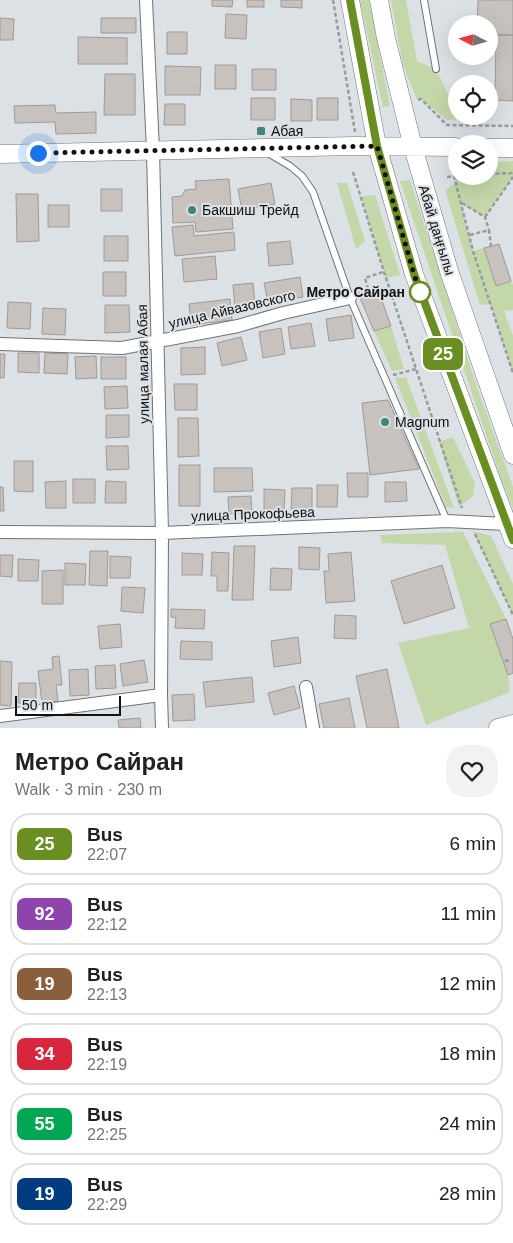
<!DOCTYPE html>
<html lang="en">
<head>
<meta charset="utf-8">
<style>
	:root { --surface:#fff; --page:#f2f2f2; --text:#202124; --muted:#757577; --line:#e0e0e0 }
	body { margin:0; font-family:Helvetica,sans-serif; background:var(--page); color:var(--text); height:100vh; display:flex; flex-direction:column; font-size:19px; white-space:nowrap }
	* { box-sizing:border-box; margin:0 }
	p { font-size:16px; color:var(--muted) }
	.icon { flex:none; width:28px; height:28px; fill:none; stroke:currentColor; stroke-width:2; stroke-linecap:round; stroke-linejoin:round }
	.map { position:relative; height:728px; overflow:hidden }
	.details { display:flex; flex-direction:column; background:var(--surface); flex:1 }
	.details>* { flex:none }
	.badge { padding:0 10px; border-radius:8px; font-size:18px; line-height:32px }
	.needle { width:32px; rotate:276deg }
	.fabs { position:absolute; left:448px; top:15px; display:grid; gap:10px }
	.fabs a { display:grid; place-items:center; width:50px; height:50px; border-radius:50%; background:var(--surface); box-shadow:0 5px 20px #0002; font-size:25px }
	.scale { position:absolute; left:15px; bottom:12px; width:106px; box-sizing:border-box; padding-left:5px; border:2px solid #0f1112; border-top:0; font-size:14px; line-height:18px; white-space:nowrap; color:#0f1112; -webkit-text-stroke:4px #dce1e5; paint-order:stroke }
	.you { position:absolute; width:25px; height:25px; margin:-12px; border:4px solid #fff; border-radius:50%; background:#1a73e8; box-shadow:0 0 0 8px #1a73e833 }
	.map>.badge { position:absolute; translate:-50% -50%; box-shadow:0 0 0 2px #fff }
	.round { display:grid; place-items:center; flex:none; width:52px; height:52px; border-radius:20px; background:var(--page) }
	.summary { display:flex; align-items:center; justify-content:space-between; height:85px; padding:0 15px }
	h1 { font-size:24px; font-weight:800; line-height:38px }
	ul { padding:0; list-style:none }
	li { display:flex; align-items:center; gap:15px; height:62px; margin:0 10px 8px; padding:0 5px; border:2px solid var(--line); border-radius:20px }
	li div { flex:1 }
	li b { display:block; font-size:19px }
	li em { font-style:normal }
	li .badge { min-width:55px; font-weight:700; text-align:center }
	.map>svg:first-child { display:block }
</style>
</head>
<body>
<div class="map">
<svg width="513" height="728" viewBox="0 0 513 728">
	<rect width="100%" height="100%" fill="#dce1e5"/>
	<!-- green -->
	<path fill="#c4d7a9" d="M360,0H369L390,106L383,107Z
		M391,0H406L417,61L436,69L456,111V116H459L460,119L447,120L421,99L417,100L403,65Z
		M513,161V177L485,217L461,204L473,251L484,248L496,286L511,281L513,285V310L504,311L513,336V373L490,304L480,305L445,190L456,183L454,176H489V162Z
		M410,180L478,390L513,487V509L500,476L400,181Z
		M337,183H347L365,241L356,249Z
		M375,195L400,275L386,278L361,196Z
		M391,326L404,369L392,371L374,331Z
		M406,377L454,508L446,507L395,378Z
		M453,437L475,483L473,496L459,507L439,442Z
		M473,531L491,536L513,584V615Z
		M463,532L506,619L490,625L508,675L510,692L426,725L398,643L469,628L445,545L382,543L380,535Z"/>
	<!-- building -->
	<path fill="#c7c2bd" stroke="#9f9a96" d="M212,0H233L232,7L212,6Z
		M247,0H264V7H247Z
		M281,0H302V8L281,7Z
		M478,0H513V35H489V24H477Z
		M226,14L247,15L246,39L225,38Z
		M0,18L14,19L13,40H0Z
		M101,18H136V33H101Z
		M167,32H187V54H167Z
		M496,35H513V101L495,100Z
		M78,37L127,38V64H78Z
		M215,65H236V89H215Z
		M165,66L201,67L200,95H165Z
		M252,69H276V90H252Z
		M105,74H135V115H104Z
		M251,98H275V120H251Z
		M317,98H338V120H317Z
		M291,99L312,100V121H291Z
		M165,104H185V125H164Z
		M55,105L56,113L96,112V133L56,134L55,122L15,123L14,106Z
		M229,179L233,229L196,232L195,222L173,223L172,197L182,196L185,190L196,189L195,181Z
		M271,183L275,204L242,210L238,189Z
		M101,189H122V211H101Z
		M16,194H38L39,241L17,242Z
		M48,205H69V227H48Z
		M193,225L194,236L234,232L235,250L175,256L172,227Z
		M104,236H128V261H104Z
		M290,241L293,264L269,266L267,243Z
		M499,244L511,281L496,286L484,248Z
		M215,256L217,279L184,282L182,259Z
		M103,272H126V296H103Z
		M300,277L303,297L268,302L264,283Z
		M253,283L255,306L235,308L233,285Z
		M377,286L391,326L374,331L358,293Z
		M230,299L232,320L191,325L189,304Z
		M8,302L31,303L30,329L7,328Z
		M105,305H129L130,332L105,333Z
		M43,308L66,309L65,335L42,334Z
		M351,315L354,338L329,341L326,319Z
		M311,323L315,346L291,349L288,327Z
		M281,328L285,354L263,358L259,332Z
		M241,337L247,360L222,366L217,343Z
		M205,347V374L181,375V348Z
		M18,353H39V373L18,372Z
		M45,353L68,354L67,374L44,373Z
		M0,354H5L4,378H0Z
		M96,356L97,378L76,379L75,357Z
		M101,357H126V379H101Z
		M174,384H197V410H175Z
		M127,386L128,408L105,409L104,387Z
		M388,400L419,469L370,475L362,403Z
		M106,415H129V437L106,438Z
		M178,418H198L199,456L178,457Z
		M106,446H128L129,469L107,470Z
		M14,461H33V492L14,491Z
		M179,465H200V506H179Z
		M214,468H252L253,491L214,492Z
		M347,473H368V497H348Z
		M73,479H95V503H73Z
		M66,481V508H46L45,482Z
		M106,481L126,482V503H105Z
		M385,482H406L407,501L385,502Z
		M317,485H338L337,507H317Z
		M0,487H3L4,511H0Z
		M292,488H312V510L291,509Z
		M264,489L285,490L284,511H264Z
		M251,496L252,513L229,514L228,497Z
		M234,546H255L253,600H232Z
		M299,547L320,548L319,570L299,569Z
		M90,551H108L107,586L89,585Z
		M212,552L229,553L228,591H217V576H211Z
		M351,552L355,601L326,603L324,571H329L328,554Z
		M182,553L203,554L202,575H182Z
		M0,555H13L12,577L0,576Z
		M110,556L131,557L130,578H110Z
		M18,559L39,560L38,581H18Z
		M65,563L86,564L85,585H65Z
		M442,565L455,608L404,624L391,581Z
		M271,568L292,569L291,590H270Z
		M63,570V604H42V571Z
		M122,587L145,588L143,613L121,611Z
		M171,609L205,610L204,629L175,628L176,618L171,617Z
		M335,615L356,616V639L334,638Z
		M506,619L513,639V673L508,675L490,624Z
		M120,624L122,647L100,649L98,626Z
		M298,637L301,663L274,667L271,641Z
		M181,641L212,642V660L180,659Z
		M59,656L62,685H56L58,701L42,703L38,671L53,669L52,657Z
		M144,660L148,682L123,686L120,664Z
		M0,661L12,662L11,706L0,705Z
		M115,665L116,688L96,689L95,666Z
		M88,669L89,695L70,696L69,670Z
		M387,669L399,728H367L356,676Z
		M252,677L254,702L206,707L203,682Z
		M19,683H36V703H18Z
		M294,686L300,708L274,715L268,693Z
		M194,694L195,720L173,721L172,695Z
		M349,698L355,728H324L319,704Z
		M140,718L141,728H119L118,720Z"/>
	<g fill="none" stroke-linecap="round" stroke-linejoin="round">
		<defs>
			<path id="lane" d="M424,0L436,69
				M268,153L290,166L302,176L313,192L350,298L447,521"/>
			<path id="street" d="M146,0L153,150L162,533L161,695L162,728
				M0,344L122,348L238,326L283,313L350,298
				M0,532L162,533L447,521L506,524
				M306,687L313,728
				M0,716L161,695"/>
			<path id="secondary" d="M350,0L377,146L414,274L513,539
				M379,0L386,38L413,147L449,271L513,455
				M489,148H513
				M0,154L354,146L456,147
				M498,728L513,724"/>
		</defs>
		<!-- lane casing -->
		<use href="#lane" stroke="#6e7377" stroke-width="8"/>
		<!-- street casing -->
		<use href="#street" stroke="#6e7377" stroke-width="14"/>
		<!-- secondary casing -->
		<use href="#secondary" stroke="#6e7377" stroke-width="19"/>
		<!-- path -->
		<path stroke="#989c9f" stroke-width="2.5" stroke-dasharray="4 2.5" stroke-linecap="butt" d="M333,0L355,132
			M418,100L421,99L447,125L513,126
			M353,172L384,272L462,508
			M489,174L513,173
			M447,177L454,176L473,251L513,373
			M462,203L485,217L489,230
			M485,217L513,177
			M470,235L489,230L491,246
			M368,289L365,278L383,272
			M393,375L416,369
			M475,534L513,615
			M505,660L507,661L511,660"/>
		<!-- lane -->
		<use href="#lane" stroke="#fff" stroke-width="6"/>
		<!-- street -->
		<use href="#street" stroke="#fff" stroke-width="12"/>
		<!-- secondary -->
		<use href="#secondary" stroke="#fff" stroke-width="18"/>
	</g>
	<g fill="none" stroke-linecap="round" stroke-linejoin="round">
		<defs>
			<path id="line" d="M350,0L377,146L414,274L513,540"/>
		</defs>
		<!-- line casing -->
		<use href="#line" stroke="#fff" stroke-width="11"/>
		<!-- line -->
		<use href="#line" stroke="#6b8e23" stroke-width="8"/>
		<!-- walk -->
		<path stroke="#0f1112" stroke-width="5" stroke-dasharray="0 9" d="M38,153L377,146L414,274L420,292"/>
	</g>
	<!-- markers -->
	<g fill="#428476" stroke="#dce1e5" stroke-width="2">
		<rect x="256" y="126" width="10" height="10" rx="2.5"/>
		<circle cx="192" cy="210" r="5"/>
		<circle cx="385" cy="422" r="5"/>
	</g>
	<circle fill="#fff" stroke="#6b8e23" stroke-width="2.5" cx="420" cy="292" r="10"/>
	<g text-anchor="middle" stroke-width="4" stroke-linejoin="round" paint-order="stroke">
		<!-- poi labels -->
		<g font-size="14" fill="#0f1112" stroke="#dce1e5" text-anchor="start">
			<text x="271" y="136">Абая</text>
			<text x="202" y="215">Бакшиш Трейд</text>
			<text x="395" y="427">Magnum</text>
		</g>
		<!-- street labels -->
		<g font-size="14" fill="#0f1112" stroke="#dce1e5">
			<text transform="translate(437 230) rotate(73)" y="5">Абай даңғылы</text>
			<text transform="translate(232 309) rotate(-13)" y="5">улица Айвазовского</text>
			<text transform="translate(143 364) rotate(-91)" y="5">улица малая Абая</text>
			<text transform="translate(253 514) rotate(-2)" y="5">улица Прокофьева</text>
		</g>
		<!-- stop labels -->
		<g font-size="14" font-weight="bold" fill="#0f1112" stroke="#dce1e5" text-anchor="end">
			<text x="405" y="297">Метро Сайран</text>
		</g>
	</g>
</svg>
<div class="fabs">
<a><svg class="needle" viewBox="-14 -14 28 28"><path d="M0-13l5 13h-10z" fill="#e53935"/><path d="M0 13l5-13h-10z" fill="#757577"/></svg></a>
<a><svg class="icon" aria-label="locate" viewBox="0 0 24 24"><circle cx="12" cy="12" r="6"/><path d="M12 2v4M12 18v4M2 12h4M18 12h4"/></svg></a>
<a><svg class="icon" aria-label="layers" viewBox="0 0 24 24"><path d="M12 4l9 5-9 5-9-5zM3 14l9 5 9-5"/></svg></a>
</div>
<div class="scale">50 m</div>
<div class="you" style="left:38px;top:153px"></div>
<b class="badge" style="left:443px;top:354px;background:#6b8e23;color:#fff">25</b>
</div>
<section class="details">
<div class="summary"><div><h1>Метро Сайран</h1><p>Walk · 3 min · 230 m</p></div><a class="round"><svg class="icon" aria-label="heart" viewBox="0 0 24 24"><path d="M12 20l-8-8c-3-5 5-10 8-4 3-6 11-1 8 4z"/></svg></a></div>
<ul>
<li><span class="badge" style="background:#6b8e23;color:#fff">25</span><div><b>Bus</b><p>22:07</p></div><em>6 min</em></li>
<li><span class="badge" style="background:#8e44ad;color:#fff">92</span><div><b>Bus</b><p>22:12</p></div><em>11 min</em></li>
<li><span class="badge" style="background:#8b5e3c;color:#fff">19</span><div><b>Bus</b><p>22:13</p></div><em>12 min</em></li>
<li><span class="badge" style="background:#d7263d;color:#fff">34</span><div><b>Bus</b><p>22:19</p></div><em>18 min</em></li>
<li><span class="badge" style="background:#00a651;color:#fff">55</span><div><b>Bus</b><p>22:25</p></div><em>24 min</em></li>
<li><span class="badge" style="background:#003b80;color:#fff">19</span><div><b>Bus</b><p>22:29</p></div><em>28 min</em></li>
</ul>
</section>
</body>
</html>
